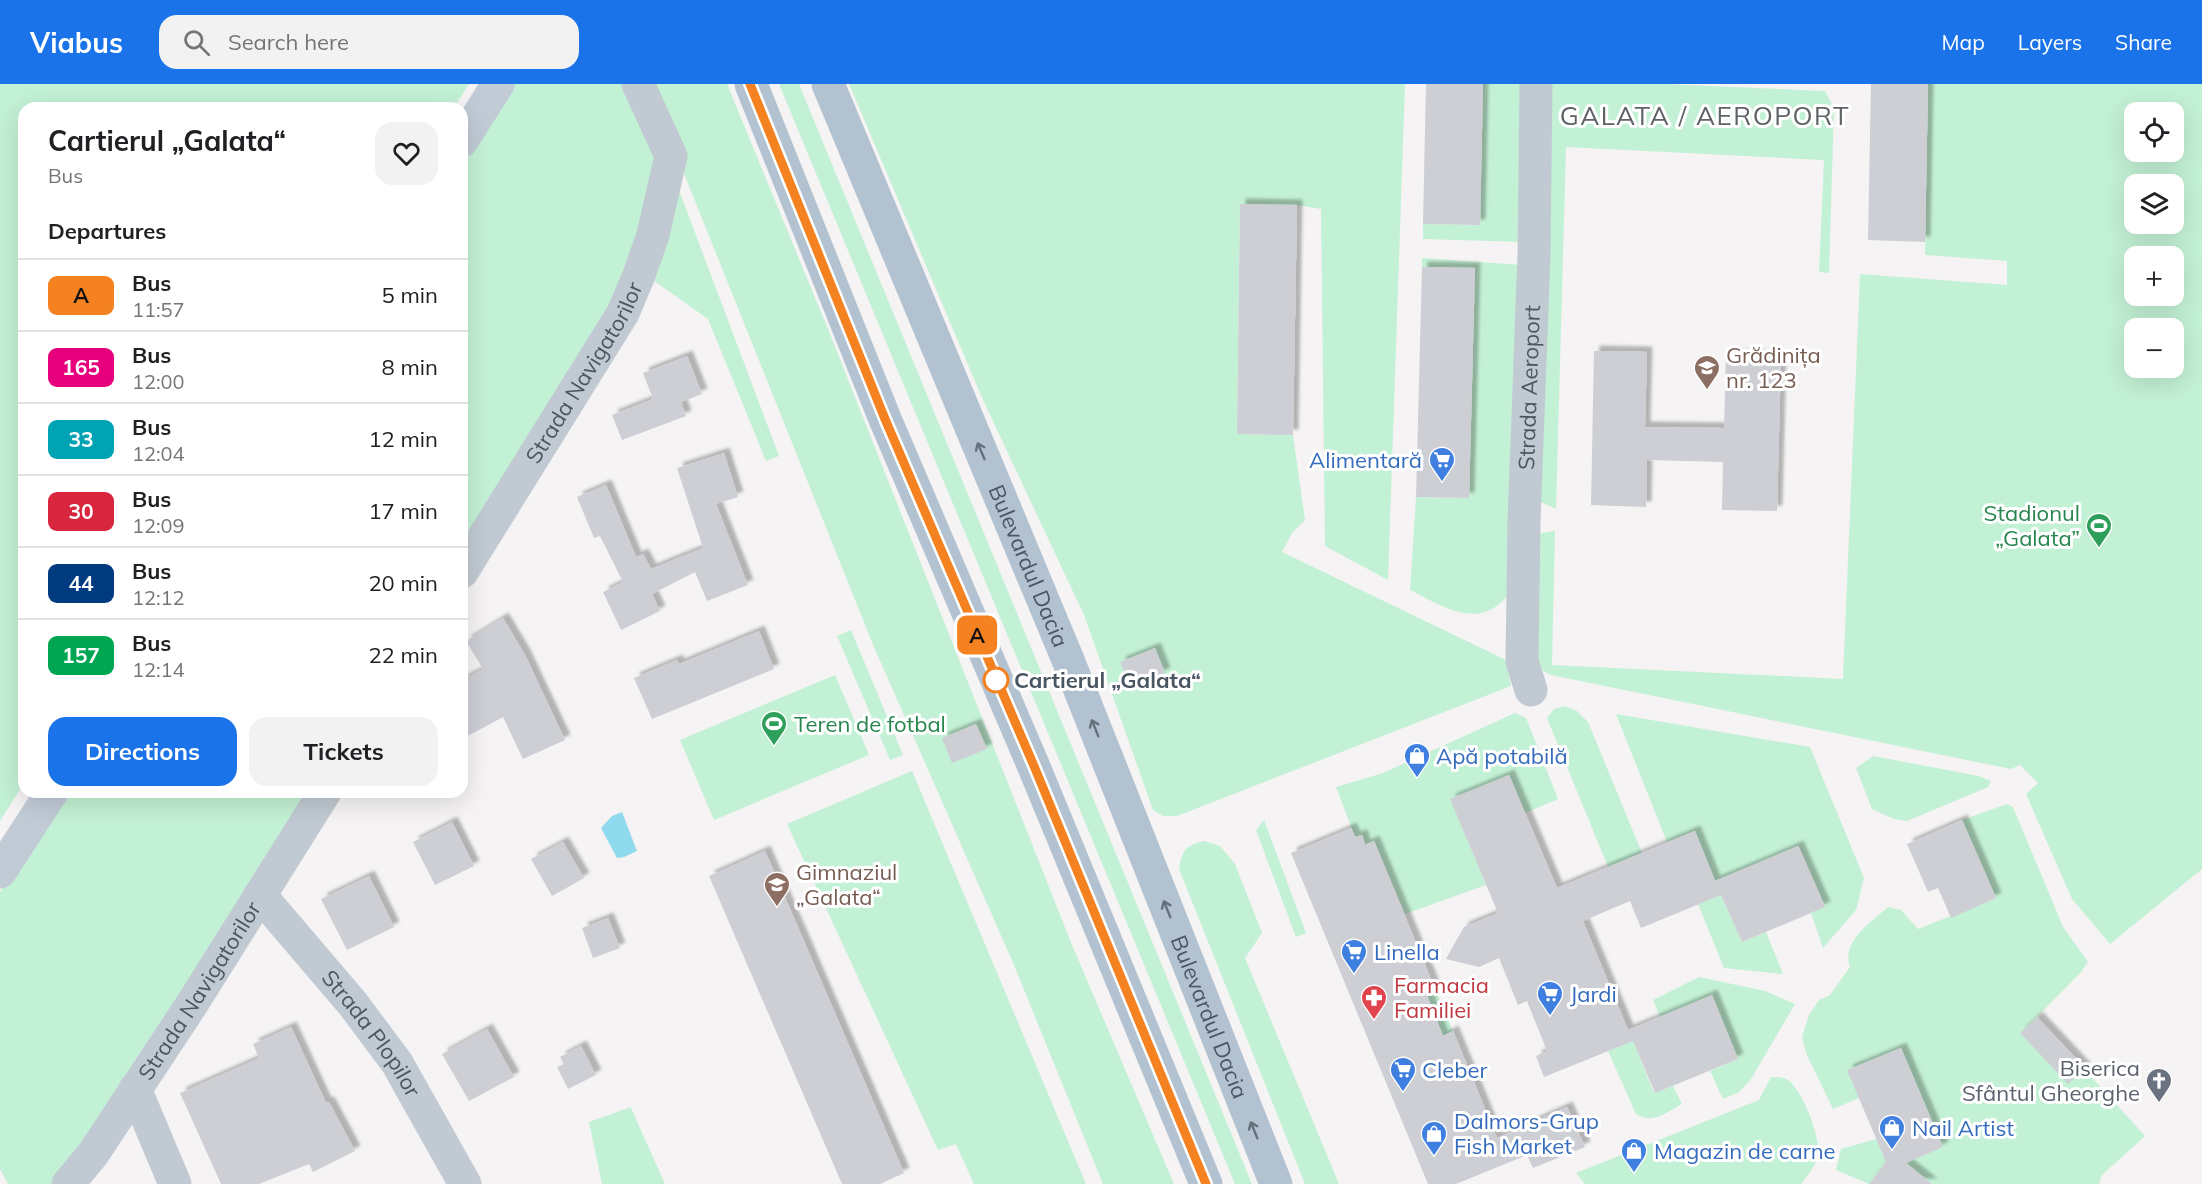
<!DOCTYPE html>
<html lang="en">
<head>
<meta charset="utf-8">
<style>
	:root { --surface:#fff; --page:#f2f2f2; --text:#202124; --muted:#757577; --line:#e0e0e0; --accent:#1a73e8 }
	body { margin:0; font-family:Mulish,sans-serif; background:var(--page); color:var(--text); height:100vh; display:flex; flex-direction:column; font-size:22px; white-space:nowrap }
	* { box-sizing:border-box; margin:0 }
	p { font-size:20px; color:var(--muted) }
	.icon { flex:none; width:33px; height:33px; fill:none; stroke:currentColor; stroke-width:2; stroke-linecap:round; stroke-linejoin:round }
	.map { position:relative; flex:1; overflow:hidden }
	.drawer { position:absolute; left:18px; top:18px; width:450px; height:696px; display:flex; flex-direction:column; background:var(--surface); border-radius:18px; box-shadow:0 6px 24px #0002 }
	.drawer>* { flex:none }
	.badge { padding:0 12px; border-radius:9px; font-size:21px; line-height:39px }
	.fabs { position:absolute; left:2124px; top:18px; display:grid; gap:12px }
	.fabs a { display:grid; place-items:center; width:60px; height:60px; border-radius:12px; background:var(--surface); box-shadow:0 6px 24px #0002; font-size:30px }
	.map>.badge { position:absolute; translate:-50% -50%; box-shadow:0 0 0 3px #fff }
	h2 { padding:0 30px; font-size:22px; line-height:54px }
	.round { display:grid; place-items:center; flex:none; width:63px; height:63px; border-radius:18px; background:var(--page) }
	.headline { display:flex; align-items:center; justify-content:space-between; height:102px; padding:0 30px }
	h1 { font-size:28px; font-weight:700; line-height:45px }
	.action { display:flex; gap:12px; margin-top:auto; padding:12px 30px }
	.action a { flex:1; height:69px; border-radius:18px; background:var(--accent); color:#fff; font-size:24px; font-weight:700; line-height:69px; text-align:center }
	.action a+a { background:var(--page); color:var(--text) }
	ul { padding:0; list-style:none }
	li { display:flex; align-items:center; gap:18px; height:72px; padding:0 30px; border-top:2px solid var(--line) }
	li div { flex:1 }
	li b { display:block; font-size:22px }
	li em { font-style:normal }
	li .badge { min-width:66px; font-weight:700; text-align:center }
	header { display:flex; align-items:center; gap:36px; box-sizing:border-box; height:84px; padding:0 30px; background:var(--accent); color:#fff }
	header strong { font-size:28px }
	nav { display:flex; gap:33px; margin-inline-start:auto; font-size:21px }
	.search { width:420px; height:54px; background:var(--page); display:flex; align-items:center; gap:15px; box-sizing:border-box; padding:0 21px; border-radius:18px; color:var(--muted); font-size:22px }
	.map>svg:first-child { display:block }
</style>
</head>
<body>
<header>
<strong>Viabus</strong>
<div class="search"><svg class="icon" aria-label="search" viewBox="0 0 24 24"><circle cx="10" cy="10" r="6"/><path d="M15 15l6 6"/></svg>Search here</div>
<nav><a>Map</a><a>Layers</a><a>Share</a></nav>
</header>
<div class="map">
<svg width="2202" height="1100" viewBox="0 0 2202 1100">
	<defs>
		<filter id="shadow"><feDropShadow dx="5.5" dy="-5.5" stdDeviation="1.5" flood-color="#0004"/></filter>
	</defs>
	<rect width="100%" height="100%" fill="#f5f3f3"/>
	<!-- green -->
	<path fill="#c3f1d5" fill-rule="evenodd" d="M0,0H469L454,24H24V699L0,737Z
		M514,0H629L659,75L641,159L606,240L462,463V83Z
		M648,0H727L830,250L1072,861L1174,1100H1103L1014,881L874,563Z
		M779,0H799L1252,1100H1235Z
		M849,0H1405L1388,496L1325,462L1321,125L1297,121H1240L1237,350L1293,351L1305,436L1292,449L1282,468L1506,576L1511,602L1177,732H1163L1153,726L1084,531L983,316Z
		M1483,0H1528L1525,158L1423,155V140L1480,141Z
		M1549,0H1665L1825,7L1834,24L1829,189L1819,188L1824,76L1566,63L1556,425L1541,418Z
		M1928,0H2202V785L2110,860L2072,815L2026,710L2038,699L2020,681L2011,685L1551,591L1538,584L1537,455L1541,449L1555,447L1552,581L1843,595L1860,190L2007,201V177L1925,171ZM2134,28H2174V68H2134ZM2134,100H2174V140H2134ZM2134,172H2174V212H2134ZM2134,244H2174V284H2134Z
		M673,90L779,372L766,377L708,235L650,194Z
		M1422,174L1522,181L1515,501C1485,550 1449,526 1410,506L1416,413L1469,414L1475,184L1422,183Z
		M851,546L903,671L890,676L837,552Z
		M835,591L869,671L714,736L680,656Z
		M1565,622L1577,627L1588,638L1642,769L1608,783L1547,634L1554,625Z
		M1515,629L1526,634L1558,715L1525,729L1509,691L1451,716L1486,801L1405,830L1374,757L1365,761L1362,751L1355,753L1336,703L1383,689Z
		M1616,630L1810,663L1864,794L1856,826L1823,864L1811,829L1825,822L1799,762L1715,797L1695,747L1667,758Z
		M1873,672L1979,692L1991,697L1988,703L1907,737L1894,735L1872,725L1856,684Z
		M912,687L1086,1100H974L956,1060L938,1066L787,740Z
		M65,708H310L106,1037L53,1100H8L0,1085V808Z
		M2007,720L2013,723L2063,843L2088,878L2082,887L2037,933L2145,1052L2102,1091L2099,1100H1932L1906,1079L1901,964L1848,986L1859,1014L1833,1025L1806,969L1802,953L1809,931L1819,916L1830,911L1850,883C1841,858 1871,838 1888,823L1901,826L1918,845L1996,814L1962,736Z
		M1264,736L1306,849L1296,853L1256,746Z
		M1204,757L1220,762L1235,780L1262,849L1245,874L1339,1100H1305L1179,785C1183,766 1184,762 1204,757Z
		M1721,811L1742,858L1766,848L1783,890L1724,884L1698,820Z
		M1699,893L1765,907L1795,920L1751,995L1739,1008L1723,1015L1710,987L1738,975L1712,912L1660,933L1653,916Z
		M1435,905L1453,947L1443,952L1426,909Z
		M1633,957L1654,1009L1673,1002L1682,1020C1667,1028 1652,1041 1636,1030L1608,967Z
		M1771,993C1778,993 1784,993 1789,997C1803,1007 1821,1055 1818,1071C1816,1082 1807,1092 1801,1100H1585L1576,1089L1759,1016Z
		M631,1023V1024L665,1100H602L589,1038Z
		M1876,1055L1886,1078L1869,1100L1836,1086L1841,1065Z"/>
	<!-- water -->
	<path fill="#90daee" d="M622,728L637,767L624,773L617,774L601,744L612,732Z"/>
	<!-- building -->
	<path fill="#cdcfd5" filter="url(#shadow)" d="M1426,0H1483L1480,141L1423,140Z
		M1871,0H1928L1925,158L1868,156Z
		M1240,120L1297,121L1293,351L1237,350Z
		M1422,183L1475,184L1469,414L1416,413Z
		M1594,267L1647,268L1645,343L1724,344L1726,271L1781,272L1777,427L1722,426L1723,378L1647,376L1646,423L1591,421Z
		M687,272L702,310L681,318L686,332L622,356L612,331L653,315L643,289Z
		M724,369L738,413L716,420L748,501L707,517L695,488L652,510L660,527L621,546L603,508L623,498L600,452L594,454L577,413L606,401L636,473L643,470L651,485L703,464L677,384Z
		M503,534L525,571L565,656L523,675L503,633L462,655V596L483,585L466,557Z
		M759,547L774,585L652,635L634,594L677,576L679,580Z
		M1155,564L1165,589L1131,603L1120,578Z
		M976,640L987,665L952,679L942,654Z
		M1509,691L1557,804L1695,747L1715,797L1798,762L1825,823L1742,858L1721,811L1641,844L1630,817L1583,837L1628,946L1712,911L1738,975L1655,1009L1632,955L1633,957L1544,993L1536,972L1547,967L1527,917L1518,921L1499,874L1479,883L1446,875L1464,843L1498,829L1450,715Z
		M1962,736L1996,814L1951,834L1938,804L1928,808L1907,760Z
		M452,738L474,782L435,801L413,758Z
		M1351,744L1355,753L1362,751L1365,761L1374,757L1435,905L1426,909L1443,952L1453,947L1497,1054L1567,1023L1585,1063L1533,1084L1527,1071L1456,1100H1428L1291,769Z
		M563,758L584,794L552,812L531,775Z
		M765,767L904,1089L880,1100H842L709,792Z
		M369,792L394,843L347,866L321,815Z
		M608,834L620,864L593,874L582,844Z
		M2037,933L2085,984L2068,1000L2020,949Z
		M291,943L326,1019L329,1018L355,1067L313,1088L309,1080L259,1100H221L180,1009L259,974L253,960Z
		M487,945L514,993L469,1017L442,970Z
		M581,962L596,991L568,1005L557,983L564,980L560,973Z
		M1901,964L1943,1063L1906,1079L1932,1100H1869L1886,1078L1847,986Z"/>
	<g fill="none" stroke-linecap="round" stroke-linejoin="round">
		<!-- street -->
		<g stroke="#c1cad2" stroke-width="33">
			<path id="s1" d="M462,488L623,229L639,191L653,151L671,72L638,0"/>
			<path id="s2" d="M1531,606L1522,577L1524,438L1534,170L1536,0"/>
			<path id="s3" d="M260,811L353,920L397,979L465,1100"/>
			<path d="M135,1005L175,1100"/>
			<path id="s4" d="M68,1100L93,1070L192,920L325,708"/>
		</g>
		<!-- secondary -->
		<path stroke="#c1cbd6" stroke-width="33" d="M462,57L498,0
			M0,788L52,708"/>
		<!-- primary -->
		<g stroke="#b3c2d1" stroke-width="33">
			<path d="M751,0L885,335L1034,683L1206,1100"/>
			<path id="s5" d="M828,0L1068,576L1276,1100"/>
		</g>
	</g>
	<!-- one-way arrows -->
	<defs><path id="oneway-shaft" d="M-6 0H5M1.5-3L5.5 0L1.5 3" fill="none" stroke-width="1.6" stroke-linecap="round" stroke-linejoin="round" transform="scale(1.5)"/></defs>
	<g stroke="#64717d">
		<use href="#oneway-shaft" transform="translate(981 367) rotate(-113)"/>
		<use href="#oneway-shaft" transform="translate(1095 644) rotate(-112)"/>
		<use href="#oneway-shaft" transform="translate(1167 825) rotate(-112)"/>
		<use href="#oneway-shaft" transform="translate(1254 1046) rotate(-112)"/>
	</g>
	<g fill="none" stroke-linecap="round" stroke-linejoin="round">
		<defs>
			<path id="line" d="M750,0L885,335L1034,682L1206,1100"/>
		</defs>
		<!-- line casing -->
		<use href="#line" stroke="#fff" stroke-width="14"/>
		<!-- line -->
		<use href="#line" stroke="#f58220" stroke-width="9"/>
	</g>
	<!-- icons -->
	<defs>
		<symbol id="school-pin" viewBox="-11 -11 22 30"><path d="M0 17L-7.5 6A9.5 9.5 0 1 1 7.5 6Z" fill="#8d6e63" stroke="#fff"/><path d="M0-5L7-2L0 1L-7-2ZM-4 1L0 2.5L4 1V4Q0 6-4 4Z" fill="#fff"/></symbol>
		<symbol id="supermarket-pin" viewBox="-11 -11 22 30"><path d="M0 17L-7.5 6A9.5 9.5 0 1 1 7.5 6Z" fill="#3f7fe0" stroke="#fff"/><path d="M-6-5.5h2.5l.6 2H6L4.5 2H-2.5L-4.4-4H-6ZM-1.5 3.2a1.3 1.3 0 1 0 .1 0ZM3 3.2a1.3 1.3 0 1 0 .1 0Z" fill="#fff"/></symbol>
		<symbol id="stadium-pin" viewBox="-11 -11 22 30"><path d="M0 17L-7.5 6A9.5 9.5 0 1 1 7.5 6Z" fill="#2e9e5b" stroke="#fff"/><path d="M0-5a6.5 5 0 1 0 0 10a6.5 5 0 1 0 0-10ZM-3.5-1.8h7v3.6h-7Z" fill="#fff"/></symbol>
		<symbol id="shop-pin" viewBox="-11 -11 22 30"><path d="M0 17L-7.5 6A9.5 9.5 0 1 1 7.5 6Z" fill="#3f7fe0" stroke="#fff"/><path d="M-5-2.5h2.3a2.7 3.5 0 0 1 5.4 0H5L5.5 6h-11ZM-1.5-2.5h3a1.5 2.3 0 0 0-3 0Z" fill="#fff"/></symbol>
		<symbol id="pharmacy-pin" viewBox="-11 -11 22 30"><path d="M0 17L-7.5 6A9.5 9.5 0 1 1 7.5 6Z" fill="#e0444e" stroke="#fff"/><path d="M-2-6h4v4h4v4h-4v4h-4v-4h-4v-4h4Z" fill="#fff"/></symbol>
		<symbol id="church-pin" viewBox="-11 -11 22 30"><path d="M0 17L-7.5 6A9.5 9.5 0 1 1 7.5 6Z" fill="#6b7280" stroke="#fff"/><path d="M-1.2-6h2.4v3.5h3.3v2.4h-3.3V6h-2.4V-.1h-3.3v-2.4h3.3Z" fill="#fff"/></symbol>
	</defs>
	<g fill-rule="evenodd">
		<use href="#school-pin" x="1692" y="269" width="30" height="40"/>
		<use href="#supermarket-pin" x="1427" y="361" width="30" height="40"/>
		<use href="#stadium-pin" x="2084" y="427" width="30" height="40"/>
		<use href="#stadium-pin" x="759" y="625" width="30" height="40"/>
		<use href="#shop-pin" x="1402" y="657" width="30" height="40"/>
		<use href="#school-pin" x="762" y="786" width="30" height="40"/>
		<use href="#supermarket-pin" x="1339" y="853" width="30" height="40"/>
		<use href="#supermarket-pin" x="1535" y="895" width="30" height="40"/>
		<use href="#pharmacy-pin" x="1359" y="899" width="30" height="40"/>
		<use href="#supermarket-pin" x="1388" y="971" width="30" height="40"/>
		<use href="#church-pin" x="2144" y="982" width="30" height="40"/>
		<use href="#shop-pin" x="1877" y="1029" width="30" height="40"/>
		<use href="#shop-pin" x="1419" y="1035" width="30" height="40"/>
		<use href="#shop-pin" x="1619" y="1052" width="30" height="40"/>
	</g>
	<!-- markers -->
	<circle fill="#fff" stroke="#f58220" stroke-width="3" cx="996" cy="596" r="12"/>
	<g text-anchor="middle" stroke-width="6" stroke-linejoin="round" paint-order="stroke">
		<!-- education labels -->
		<g font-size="22" fill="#785e54" stroke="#fff" text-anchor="start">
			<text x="1726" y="279">Grădinița<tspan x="1726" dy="25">nr. 123</tspan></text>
			<text x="796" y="796">Gimnaziul<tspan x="796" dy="25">„Galata“</tspan></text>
		</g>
		<!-- street labels -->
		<g font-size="22" fill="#4a5661" stroke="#fff">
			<text dy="8" stroke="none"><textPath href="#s1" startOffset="234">Strada Navigatorilor</textPath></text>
			<text dy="8" stroke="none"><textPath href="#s2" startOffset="304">Strada Aeroport</textPath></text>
			<text dy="8" stroke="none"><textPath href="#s5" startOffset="522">Bulevardul Dacia</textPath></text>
			<text dy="8" stroke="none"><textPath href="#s4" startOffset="234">Strada Navigatorilor</textPath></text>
			<text dy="8" stroke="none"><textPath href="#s5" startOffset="1008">Bulevardul Dacia</textPath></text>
			<text dy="8" stroke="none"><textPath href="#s3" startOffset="178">Strada Plopilor</textPath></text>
		</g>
		<!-- shop labels -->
		<g font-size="22" fill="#366cbe" stroke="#fff" text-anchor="start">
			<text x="1422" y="384" text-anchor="end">Alimentară</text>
			<text x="1436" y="680">Apă potabilă</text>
			<text x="1374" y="876">Linella</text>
			<text x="1570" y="918">Jardi</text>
			<text x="1422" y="994">Cleber</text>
			<text x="1454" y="1045">Dalmors-Grup<tspan x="1454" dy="25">Fish Market</tspan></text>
			<text x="1912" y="1052">Nail Artist</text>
			<text x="1654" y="1075">Magazin de carne</text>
		</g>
		<!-- leisure labels -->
		<g font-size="22" fill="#27864d" stroke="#fff" text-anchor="end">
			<text x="2080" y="437">Stadionul<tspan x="2080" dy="25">„Galata”</tspan></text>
			<text x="794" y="648" text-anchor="start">Teren de fotbal</text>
		</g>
		<!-- stop labels -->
		<g font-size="22" font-weight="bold" fill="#4a5661" stroke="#fff" text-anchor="start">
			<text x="1014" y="604">Cartierul „Galata“</text>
		</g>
		<!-- health labels -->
		<g font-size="22" fill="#be3a42" stroke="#fff" text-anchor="start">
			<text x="1394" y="909">Farmacia<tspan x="1394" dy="25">Familiei</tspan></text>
		</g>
		<!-- worship labels -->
		<g font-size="22" fill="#5b616d" stroke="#fff" text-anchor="end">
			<text x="2140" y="992">Biserica<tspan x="2140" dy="25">Sfântul Gheorghe</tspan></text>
		</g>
		<!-- quarter labels -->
		<g font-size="26" letter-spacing="1.5" fill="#5f6368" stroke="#fff">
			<text x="1705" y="41">GALATA / AEROPORT</text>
		</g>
	</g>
</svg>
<div class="fabs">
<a><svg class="icon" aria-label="locate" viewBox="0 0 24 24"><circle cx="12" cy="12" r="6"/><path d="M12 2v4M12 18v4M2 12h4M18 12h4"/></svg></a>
<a><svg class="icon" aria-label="layers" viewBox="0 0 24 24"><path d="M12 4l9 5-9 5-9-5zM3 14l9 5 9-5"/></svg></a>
<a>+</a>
<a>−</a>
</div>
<b class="badge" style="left:977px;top:551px;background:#f58220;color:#111">A</b>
<section class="drawer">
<div class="headline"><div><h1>Cartierul „Galata“</h1><p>Bus</p></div><a class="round"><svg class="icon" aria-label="heart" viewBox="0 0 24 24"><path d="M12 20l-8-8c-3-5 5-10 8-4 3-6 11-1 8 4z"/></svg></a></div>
<h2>Departures</h2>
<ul>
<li><span class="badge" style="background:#f58220;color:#111">A</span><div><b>Bus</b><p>11:57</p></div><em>5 min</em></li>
<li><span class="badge" style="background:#e6007e;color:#fff">165</span><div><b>Bus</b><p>12:00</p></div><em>8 min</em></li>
<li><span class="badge" style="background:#00a3b4;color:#fff">33</span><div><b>Bus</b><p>12:04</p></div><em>12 min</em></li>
<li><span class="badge" style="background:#d7263d;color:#fff">30</span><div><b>Bus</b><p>12:09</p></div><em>17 min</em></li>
<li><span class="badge" style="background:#003b80;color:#fff">44</span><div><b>Bus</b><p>12:12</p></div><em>20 min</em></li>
<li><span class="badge" style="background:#00a651;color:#fff">157</span><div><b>Bus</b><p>12:14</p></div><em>22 min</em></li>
</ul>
<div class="action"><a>Directions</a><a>Tickets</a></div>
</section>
</div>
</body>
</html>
